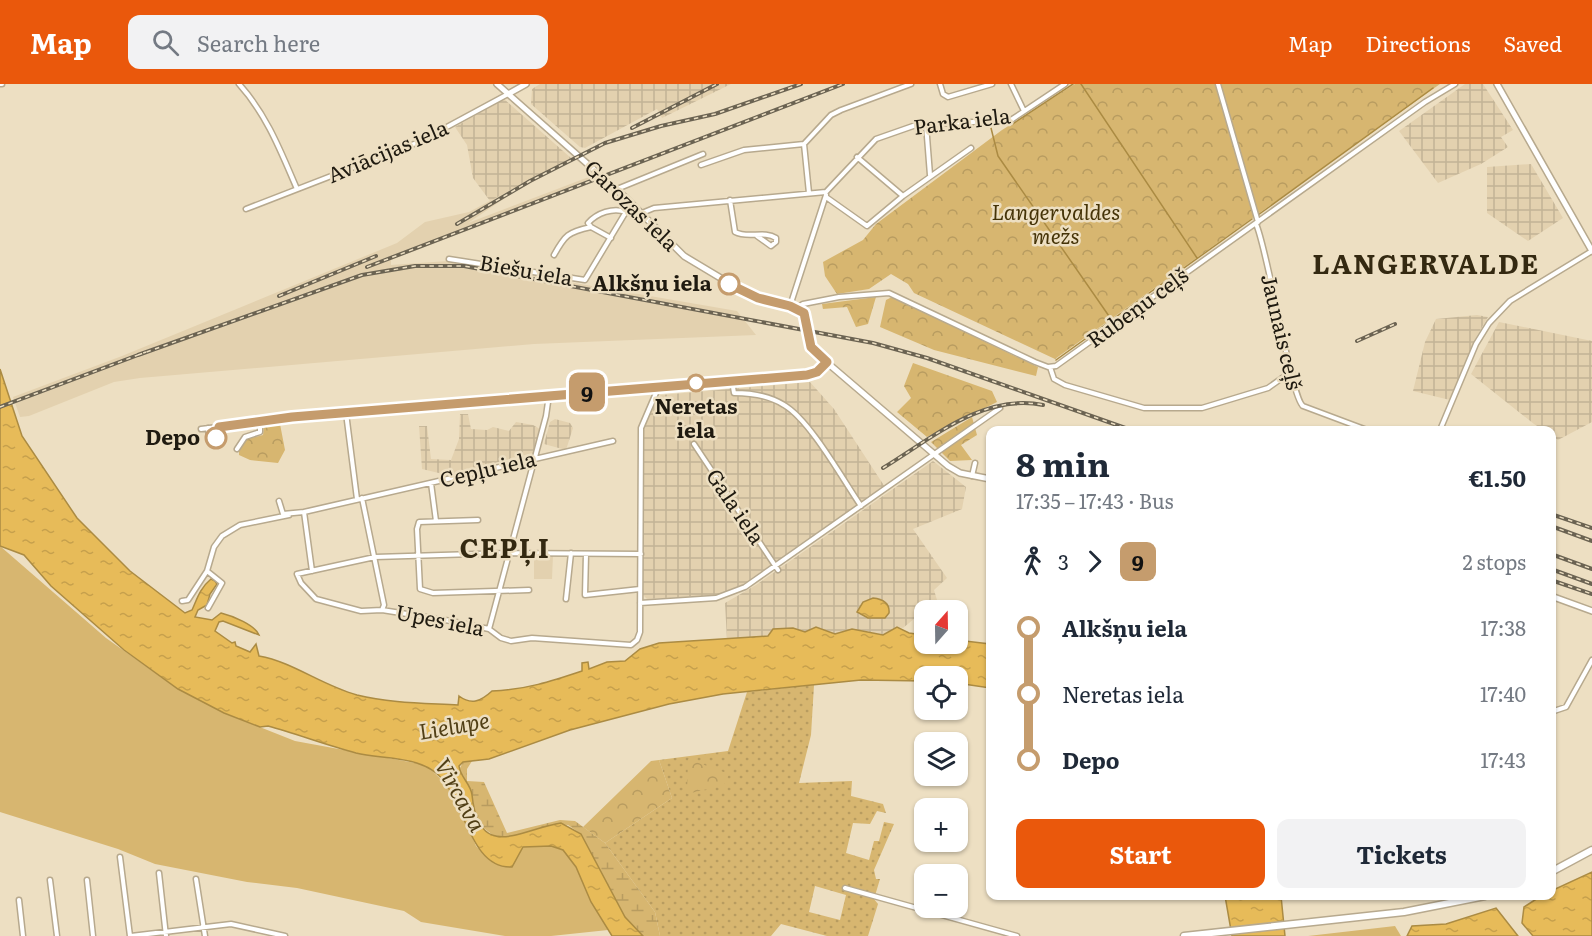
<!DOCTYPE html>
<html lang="en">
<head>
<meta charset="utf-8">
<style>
	:root { --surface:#fff; --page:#f2f2f3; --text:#1f2937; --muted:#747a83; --accent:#ea580c }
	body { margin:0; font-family:Literata,serif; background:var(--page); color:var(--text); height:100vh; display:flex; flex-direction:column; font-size:22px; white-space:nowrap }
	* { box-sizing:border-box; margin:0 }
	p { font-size:20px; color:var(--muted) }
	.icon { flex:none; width:33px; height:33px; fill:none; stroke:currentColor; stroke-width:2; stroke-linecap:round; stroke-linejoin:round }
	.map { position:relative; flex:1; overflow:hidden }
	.panel { position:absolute; left:986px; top:342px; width:570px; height:474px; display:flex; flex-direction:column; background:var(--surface); border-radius:12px; box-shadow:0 2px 4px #0004 }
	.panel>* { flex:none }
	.badge { padding:0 12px; border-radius:9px; font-size:21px; line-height:39px }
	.needle { width:39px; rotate:20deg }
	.tools { position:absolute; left:914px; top:516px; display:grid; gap:12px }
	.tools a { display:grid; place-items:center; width:54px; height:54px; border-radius:12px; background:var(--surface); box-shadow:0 2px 4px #0004; font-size:30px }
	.map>.badge { position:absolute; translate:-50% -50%; box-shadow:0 0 0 3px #fff }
	.legs { display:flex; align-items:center; gap:9px; height:66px; padding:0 30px; font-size:20px }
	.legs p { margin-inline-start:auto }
	.head { display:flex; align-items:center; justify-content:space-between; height:102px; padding:0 30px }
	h1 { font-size:33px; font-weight:700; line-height:45px }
	.primary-button { display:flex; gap:12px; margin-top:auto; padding:12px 30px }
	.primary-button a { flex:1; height:69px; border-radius:12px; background:var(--accent); color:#fff; font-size:24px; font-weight:700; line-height:69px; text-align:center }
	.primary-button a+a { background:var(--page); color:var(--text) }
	ul { padding:0 30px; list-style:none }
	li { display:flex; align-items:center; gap:21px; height:66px; font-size:22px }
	li i { display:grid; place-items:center; width:9px; height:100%; margin:0 8px; background:currentColor }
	li i::after { content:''; width:15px; height:15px; margin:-8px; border:4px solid; border-radius:50%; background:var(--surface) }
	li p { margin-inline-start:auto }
	li:first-child i { background:linear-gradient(#0000 50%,currentColor 0) }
	li:last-child i { background:linear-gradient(currentColor 50%,#0000 0) }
	header { display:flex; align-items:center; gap:36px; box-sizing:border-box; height:84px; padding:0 30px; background:var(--accent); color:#fff }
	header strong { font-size:28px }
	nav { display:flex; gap:33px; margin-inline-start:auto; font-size:21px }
	.search { width:420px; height:54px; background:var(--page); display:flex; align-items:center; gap:15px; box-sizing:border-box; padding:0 21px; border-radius:12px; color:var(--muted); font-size:22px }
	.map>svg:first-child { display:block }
</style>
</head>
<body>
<header>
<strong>Map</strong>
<div class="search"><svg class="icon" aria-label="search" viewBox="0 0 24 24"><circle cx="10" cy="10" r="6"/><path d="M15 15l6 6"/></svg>Search here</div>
<nav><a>Map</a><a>Directions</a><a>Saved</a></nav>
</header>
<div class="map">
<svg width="1592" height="852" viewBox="0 0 1592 852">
	<defs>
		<pattern id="industrial-grid" width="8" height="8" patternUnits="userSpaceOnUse" patternTransform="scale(1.5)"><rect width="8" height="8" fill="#e3d1af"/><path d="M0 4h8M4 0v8" fill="none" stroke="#c2b396"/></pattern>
		<pattern id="grass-dots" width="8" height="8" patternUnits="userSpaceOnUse" patternTransform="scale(1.5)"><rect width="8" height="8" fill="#d7b670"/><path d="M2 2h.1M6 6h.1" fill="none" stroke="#b89c60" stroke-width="1.8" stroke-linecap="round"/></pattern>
		<pattern id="forest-crowns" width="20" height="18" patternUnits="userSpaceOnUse" patternTransform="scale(1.5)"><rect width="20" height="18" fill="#d7b670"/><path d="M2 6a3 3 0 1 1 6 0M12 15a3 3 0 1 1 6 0" fill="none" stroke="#b89c60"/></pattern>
		<pattern id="wetland-marsh" width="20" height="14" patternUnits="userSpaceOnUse" patternTransform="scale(1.5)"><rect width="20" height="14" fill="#d7b670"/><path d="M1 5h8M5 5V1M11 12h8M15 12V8" fill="none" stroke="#b89c60"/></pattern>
		<pattern id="water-ripples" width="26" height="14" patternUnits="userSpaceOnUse" patternTransform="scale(1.5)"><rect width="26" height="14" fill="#e7bb59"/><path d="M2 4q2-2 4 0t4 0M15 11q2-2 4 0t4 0" fill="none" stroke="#c6a04c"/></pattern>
	</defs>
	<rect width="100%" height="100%" fill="#eddfc2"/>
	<!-- built -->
	<path fill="#e3d1af" d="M571,74L572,77L514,108L468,139L594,91L598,95L391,176V181L448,177L737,227L756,251L534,260L140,294L114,298L29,332L20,333L13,313L122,272L397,159L425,138L469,128Z
		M534,471H553L552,495H534Z"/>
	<!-- industrial -->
	<path fill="url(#industrial-grid)" d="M540,0H731L662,34L657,25L585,64L580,63L531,20L532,5Z
		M1465,0H1483L1513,46L1501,53L1508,63L1481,80L1438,99L1399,47Z
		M504,15L571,74L490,117L473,94L467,61L455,43Z
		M1531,80L1563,134L1528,157L1487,129V83Z
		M1477,231L1488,233L1475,255L1450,316L1413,307L1425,258L1436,235Z
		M1499,238L1592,257V338L1558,356L1551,351V346H1544L1534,340L1471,290Z
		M810,298L834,325L885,403L753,495L731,507L716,511L647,515L643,511V343L656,315L661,311Z
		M460,330H468L471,345L487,346L493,343L509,347L516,338L533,341L540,345L533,369L447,391L422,385L419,342H427L431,375L451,376L459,355Z
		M555,335L570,339L573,344L566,366L544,360L550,338Z
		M933,377L966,403L962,425L913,445L947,494L934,506L937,516L903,544L897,543L884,551L857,546L835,550L812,547L727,556L725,519L756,501Z"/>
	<!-- grass -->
	<path fill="url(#grass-dots)" fill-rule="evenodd" d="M814,601L811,651L799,699L852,697L851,712L883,720L886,729L877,727L870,740L853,739L846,769L869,776L874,757H879L884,738L894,740L874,786L876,795H880L874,815L878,820L868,852H827L781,840L771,852H660L655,828L605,759L672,714L659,676L728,667L747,608ZM815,802L846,811L840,836L809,828Z"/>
	<!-- forest -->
	<path fill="url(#forest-crowns)" d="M1075,0H1440L1055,275L914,209L908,200L891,190L869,205L837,210L825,192L823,178L863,156L876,140L1002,46Z
		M876,213L868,240L856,243L847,223L823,225L822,220Z
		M892,213L1038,283L1036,292L934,266L880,243L886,216Z
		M913,279L992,307L997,318L927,353L897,328L911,314L904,302Z
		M972,333L977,351L961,361L972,376L950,377L931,358Z
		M280,340L285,366L278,379L250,376L239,371V367L247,355L263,351L264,342Z
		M688,675L729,690L724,701L687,710Z
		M659,676L672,714L605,759L583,743L651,677Z"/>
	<!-- wetland -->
	<path fill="url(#wetland-marsh)" d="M472,677L467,685V697L484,698L507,749L560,736L575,737L605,759L655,828L660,852H643L625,833L581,750L568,741L555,740L510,754L493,751L482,743L471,719L472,710L459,686L463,678Z"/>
	<!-- park -->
	<path fill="#d7b670" d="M0,462L106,554L178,605L224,629L295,657L426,681L447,701L458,718L476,762L488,775L517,774L523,763L551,762L563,766L576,783L608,846L551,852H505L421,838L404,827L297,804L247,798L155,780L118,765L0,728Z
		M1395,842L1401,852H1308Z"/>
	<!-- water -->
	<path fill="url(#water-ripples)" stroke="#ab8b43" stroke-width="1.5" d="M0,285L22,352L77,434L130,487L185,529L192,526C197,515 200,504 211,495L215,497L217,500L210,510L207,521L198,526L195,533L212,536L221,529C233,532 255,541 259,551L223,537L219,538L215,547L232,559L235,558L236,562L250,568L256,560L259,572C293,578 321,601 357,611C390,619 424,619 458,621L459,612C471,621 480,618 492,607C525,606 552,597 582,587V579L588,578L589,585L607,578L625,577L640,565L659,559L768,552L773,545L793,544L805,548L816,543L835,550L852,545L883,551L897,543L909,549L923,551L924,560H957V556L990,560V604L957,599V592H924V597L861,596L723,610L669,620L570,646L489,675L463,678L459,682C460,693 471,700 472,711C479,779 521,745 561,739L581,750L625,833L643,852H612L591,818L576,783L563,766L551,762L523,763L512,783C468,785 465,712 436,689C416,672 381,675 356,669C326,661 297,650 268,642L260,643L224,629L178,605L124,566L51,502L24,471L0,462Z
		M873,514C882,515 890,519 889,529L885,534H868L857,528L863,518Z
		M1592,788V852H1533L1522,839L1524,823L1541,812H1551V807Z
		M1225,812H1281L1285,852H1232Z
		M1496,824L1518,852H1407L1412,842L1446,840Z"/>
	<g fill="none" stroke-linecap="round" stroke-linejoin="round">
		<!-- stream -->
		<path stroke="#ab8b43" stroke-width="1.5" d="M1081,0L1197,174
			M1011,41L1073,0
			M991,44L998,72L1111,235
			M1258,131L1433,4
			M1056,276L1252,135"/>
		<defs>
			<path id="minor" d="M0,0H2
				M239,0C267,31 281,68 297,105
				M940,0L943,10L948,13L992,0
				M1011,0L1024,27
				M1218,0L1258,138
				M926,40L930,91
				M804,60L809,109
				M857,73L903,112
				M701,81L744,66L804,60L831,31L841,26L911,0
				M617,105L703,70
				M826,113L867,142L903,112L971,64
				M730,116L735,148C748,155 764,146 776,154V158L771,162L757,152
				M246,125L419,58L508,10
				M642,129L654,124L826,108L876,55L916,41L1011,36L1065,0
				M1256,140C1268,166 1291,314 1303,322L1367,346
				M591,143L588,139C597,129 613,123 626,128
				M554,171C565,151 568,148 591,143L611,154
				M449,175L585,196L624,131L633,121
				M790,222L826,111
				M797,224L803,220L839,213L889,209L1035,278L1048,283L1056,282L1425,18L1455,0
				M1050,283L1054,295L1065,301L1144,324H1202L1268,304L1292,287
				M732,297L734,309C751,309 770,312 784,321C810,336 843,396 861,422
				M346,329L357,415
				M208,344L209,353L220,351L219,343
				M201,345L317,331L810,290L819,287L826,278
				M1440,346L1476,260L1489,239L1510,217L1592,167
				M694,360L778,486
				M237,365L245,353L260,348V338
				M972,392L975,379
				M431,399L436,437
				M362,414L384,521L382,526
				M279,417L283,430L304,428
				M478,436L419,438L417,445L420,505L433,509L529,506
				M586,470L585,511L640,505
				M641,470L508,469L375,473L297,490L301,499L316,515L361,527L382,526L451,537L489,545L501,554L511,557L532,554L631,561L637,556L640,548L641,344L659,302
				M207,487L222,499L208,524
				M312,487L304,428L613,357
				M566,515L571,469
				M182,517L188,516L207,487L214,463L222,452L240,441L289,431
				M640,519L716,514L745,503L1000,324
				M489,545L546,332L549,311
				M1551,628L1566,623L1592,576
				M120,773L130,852
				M159,789L166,852
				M196,795L205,852
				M50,796L57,852
				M87,796L93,852
				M845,804L1017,852
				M19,816L23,852
				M131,852L231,840L285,852"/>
			<path id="secondary" d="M497,0L626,114L684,172L749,211L801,226L807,234L810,260L817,270L948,382L960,389L990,395
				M508,10L526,0
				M1551,512L1592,527"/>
			<path id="primary" d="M1497,0L1592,167"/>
			<path id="trunk" d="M1551,788L1592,766
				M1184,852L1404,828L1485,812"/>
		</defs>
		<!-- minor casing -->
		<use href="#minor" stroke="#b7a98e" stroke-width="7"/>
		<!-- secondary casing -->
		<use href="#secondary" stroke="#b7a98e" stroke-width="8"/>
		<!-- primary casing -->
		<use href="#primary" stroke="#b7a98e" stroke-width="8"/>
		<!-- trunk casing -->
		<use href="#trunk" stroke="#b7a98e" stroke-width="9"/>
		<!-- minor -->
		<use href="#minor" stroke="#fff" stroke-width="4"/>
		<!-- secondary -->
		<use href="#secondary" stroke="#fff" stroke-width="5"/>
		<!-- primary -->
		<use href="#primary" stroke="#fff" stroke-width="5"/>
		<!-- trunk -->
		<use href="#trunk" stroke="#fff" stroke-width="6"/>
		<defs>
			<path id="rail" d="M632,44L717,0
				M457,140L530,97L605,59L661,42L715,30L801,0
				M367,183L843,0
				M279,212L376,172
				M1357,257L1395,240
				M138,271L362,191L415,182H464L873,259L927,274L1131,346
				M0,323L146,268
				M883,384C931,355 983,309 1043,321
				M1551,430L1592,444
				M1551,442L1592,457
				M1551,470L1592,485
				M1551,485L1592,500
				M1551,496L1592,510"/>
		</defs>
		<!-- rail casing -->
		<use href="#rail" stroke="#6b6352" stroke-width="4"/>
		<!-- rail -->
		<use href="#rail" stroke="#eddfc2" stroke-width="1.5" stroke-dasharray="4.5" stroke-linecap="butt"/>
	</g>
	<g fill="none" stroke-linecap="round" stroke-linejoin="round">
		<defs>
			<path id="line-1" d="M216,354L220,351L219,343L292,333L807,291L817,288L827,278L811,263L804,229L790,222L758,214L729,200"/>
		</defs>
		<!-- line-1 casing -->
		<use href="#line-1" stroke="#fff" stroke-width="14"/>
		<!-- line-1 -->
		<use href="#line-1" stroke="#c59c6d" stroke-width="9"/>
	</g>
	<!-- markers -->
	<g fill="#fff" stroke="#c59c6d" stroke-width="3">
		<circle cx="729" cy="200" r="10"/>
		<circle cx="696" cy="299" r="8"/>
		<circle cx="216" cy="354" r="10"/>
	</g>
	<g text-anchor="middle" stroke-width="5" stroke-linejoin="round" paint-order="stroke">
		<!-- street labels -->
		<g font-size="21" fill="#1f1a10" stroke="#eddfc2">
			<text transform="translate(962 38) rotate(-7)" y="7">Parka iela</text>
			<text transform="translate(388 68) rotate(-23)" y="7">Aviācijas iela</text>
			<text transform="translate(631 122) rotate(44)" y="7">Garozas iela</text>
			<text transform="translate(526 187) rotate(10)" y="7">Biešu iela</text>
			<text transform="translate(1138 224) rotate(-36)" y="7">Rubeņu ceļš</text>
			<text transform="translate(1281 248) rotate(77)" y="7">Jaunais ceļš</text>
			<text transform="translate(488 386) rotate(-13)" y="7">Cepļu iela</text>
			<text transform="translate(735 423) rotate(56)" y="7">Gala iela</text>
			<text transform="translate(440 537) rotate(11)" y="7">Upes iela</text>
		</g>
		<!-- park labels -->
		<g font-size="21" font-style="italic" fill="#453307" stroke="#eddfc2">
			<text x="1056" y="136">Langervaldes<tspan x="1056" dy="24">mežs</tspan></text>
		</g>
		<!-- stop labels -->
		<g font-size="21" font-weight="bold" fill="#1f1a10" stroke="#eddfc2" text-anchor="end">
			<text x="712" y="207">Alkšņu iela</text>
			<text x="696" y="330" text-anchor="middle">Neretas<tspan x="696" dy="24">iela</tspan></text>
			<text x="200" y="361">Depo</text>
		</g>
		<!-- water labels -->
		<g font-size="22" font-style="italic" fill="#513f16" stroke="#eddfc2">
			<text transform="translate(454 642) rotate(-10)" y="8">Lielupe</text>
			<text transform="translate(460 711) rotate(61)" y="8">Vircava</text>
		</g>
		<!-- district labels -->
		<g font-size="27" font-weight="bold" letter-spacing="1.5" fill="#342911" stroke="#eddfc2">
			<text x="1426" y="190">LANGERVALDE</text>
			<text x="505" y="474">CEPĻI</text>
		</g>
	</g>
</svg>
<div class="tools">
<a><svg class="needle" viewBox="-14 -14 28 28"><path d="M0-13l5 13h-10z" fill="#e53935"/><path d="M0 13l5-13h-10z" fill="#747a83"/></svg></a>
<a><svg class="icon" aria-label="locate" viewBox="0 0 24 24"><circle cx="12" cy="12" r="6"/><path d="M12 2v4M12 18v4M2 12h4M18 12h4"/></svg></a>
<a><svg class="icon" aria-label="layers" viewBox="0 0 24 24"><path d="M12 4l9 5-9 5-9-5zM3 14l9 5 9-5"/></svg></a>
<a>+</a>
<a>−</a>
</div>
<b class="badge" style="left:587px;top:308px;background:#c59c6d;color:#111">9</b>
<section class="panel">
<div class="head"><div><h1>8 min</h1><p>17:35 – 17:43 · Bus</p></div><b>€1.50</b></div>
<div class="legs"><svg class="icon" aria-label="walk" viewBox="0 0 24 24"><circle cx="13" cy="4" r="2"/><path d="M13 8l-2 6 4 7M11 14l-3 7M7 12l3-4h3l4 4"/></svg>3<svg class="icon" aria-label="forward" viewBox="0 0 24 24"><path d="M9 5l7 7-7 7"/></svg><b class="badge" style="background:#c59c6d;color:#111">9</b><p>2 stops</p></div>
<ul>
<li><i style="color:#c59c6d"></i><b>Alkšņu iela</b><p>17:38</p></li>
<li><i style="color:#c59c6d"></i><span>Neretas iela</span><p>17:40</p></li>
<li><i style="color:#c59c6d"></i><b>Depo</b><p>17:43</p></li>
</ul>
<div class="primary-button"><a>Start</a><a>Tickets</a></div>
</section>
</div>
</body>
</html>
